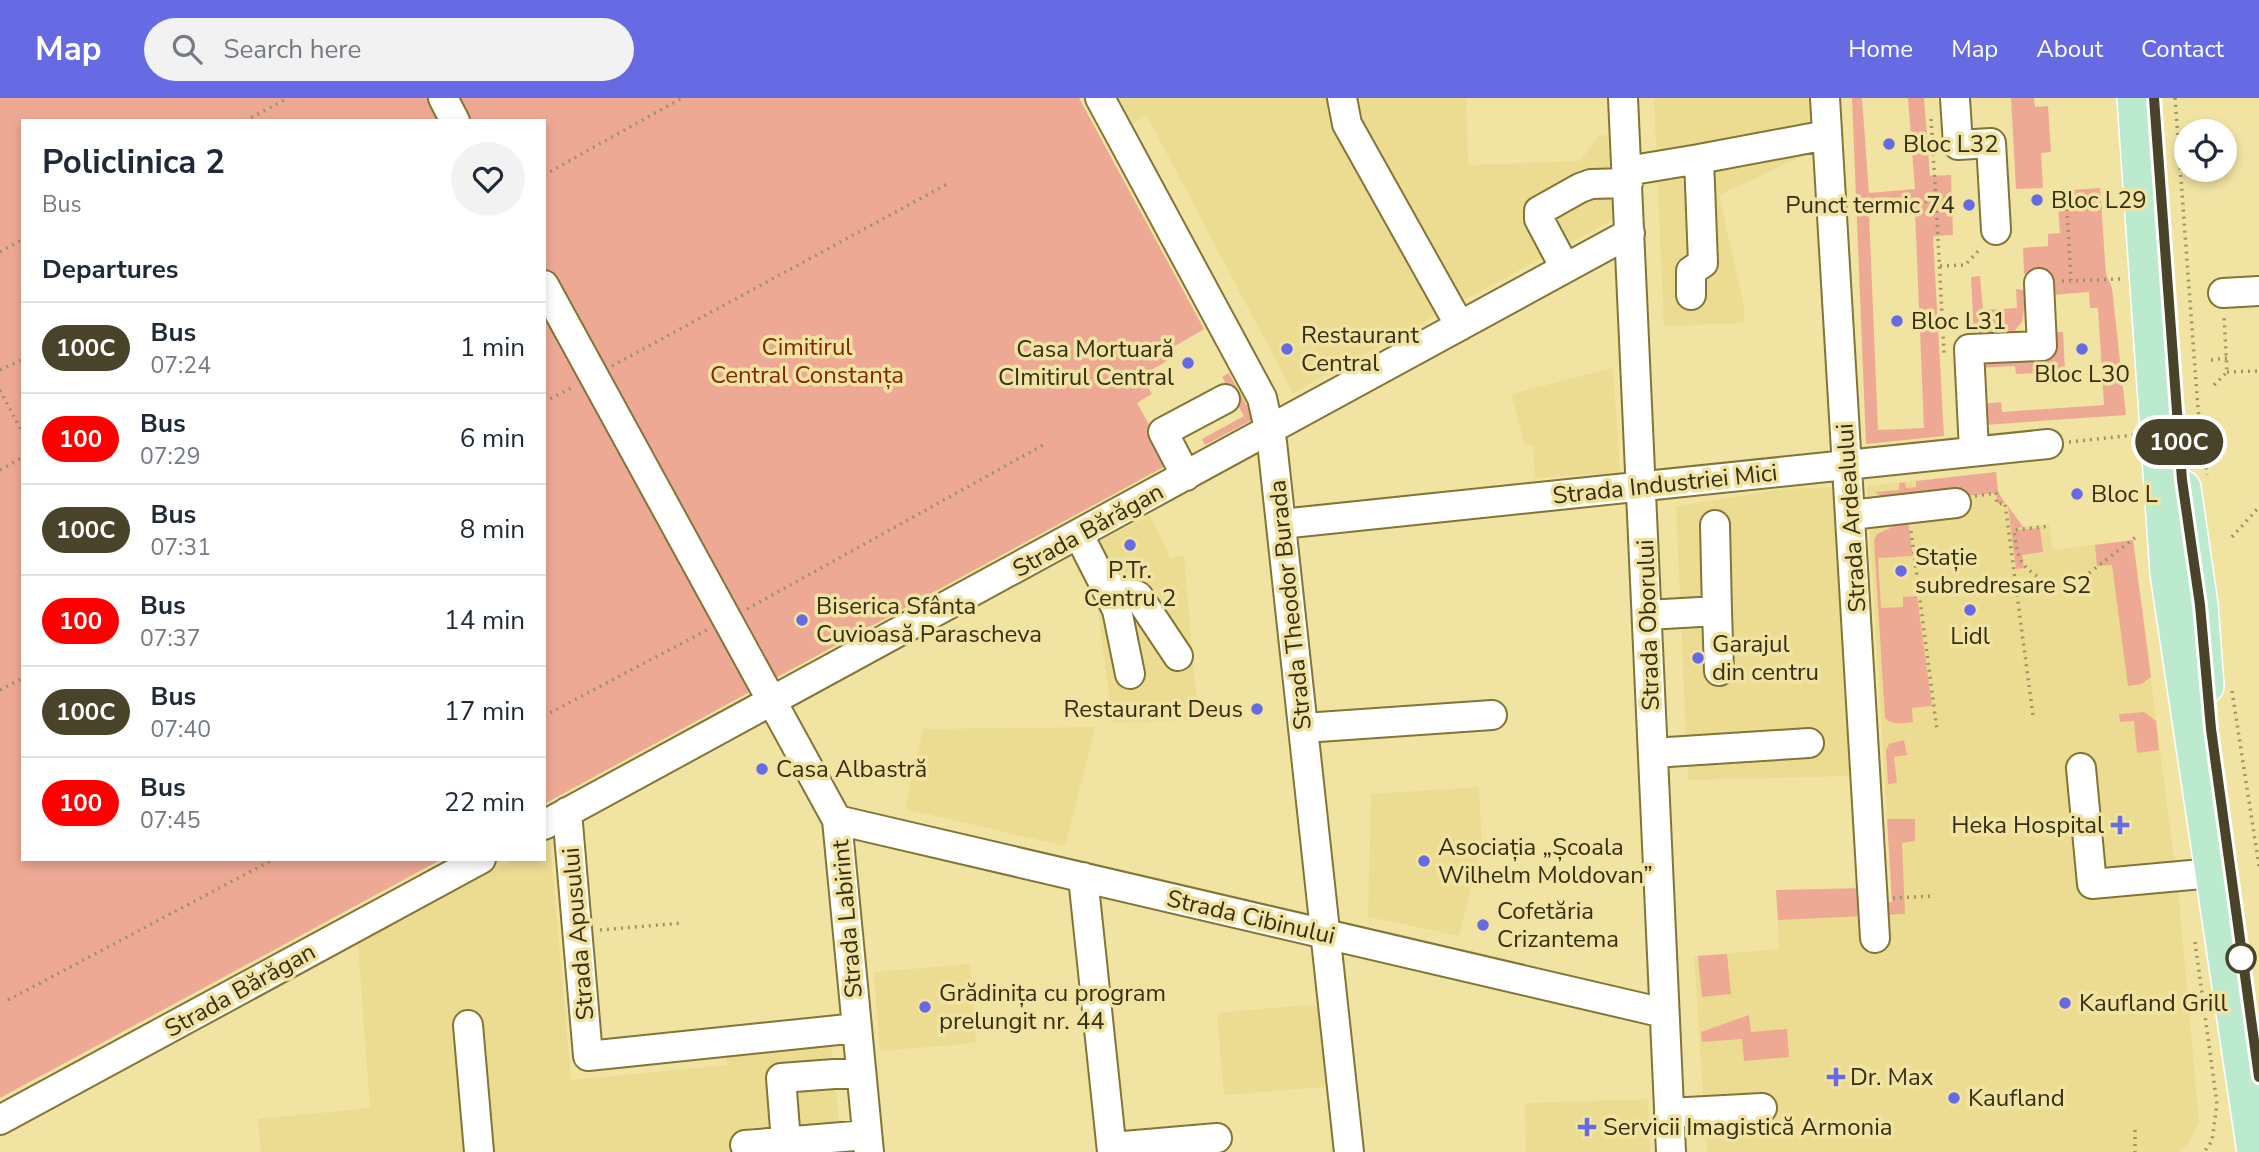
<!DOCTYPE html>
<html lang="en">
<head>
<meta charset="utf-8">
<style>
	:root { --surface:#fff; --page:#f2f2f3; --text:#1f2937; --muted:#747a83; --line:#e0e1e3; --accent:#666ae3 }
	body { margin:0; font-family:"Nunito Sans",sans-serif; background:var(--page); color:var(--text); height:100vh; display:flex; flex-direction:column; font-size:26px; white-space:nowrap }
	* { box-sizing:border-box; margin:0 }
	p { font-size:23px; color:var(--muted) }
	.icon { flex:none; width:38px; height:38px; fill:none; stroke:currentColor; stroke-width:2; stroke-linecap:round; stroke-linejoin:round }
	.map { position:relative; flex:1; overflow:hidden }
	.details { position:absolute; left:21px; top:21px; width:525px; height:742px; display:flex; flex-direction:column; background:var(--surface); border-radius:0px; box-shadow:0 4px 10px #0003 }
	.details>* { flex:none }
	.badge { padding:0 14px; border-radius:23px; font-size:24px; line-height:46px }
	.buttons { position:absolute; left:2174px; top:21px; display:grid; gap:14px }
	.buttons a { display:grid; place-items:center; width:63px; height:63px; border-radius:50%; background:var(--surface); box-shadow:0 4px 10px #0003; font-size:35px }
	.map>.badge { position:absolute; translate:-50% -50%; box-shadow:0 0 0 4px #fff }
	h2 { padding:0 21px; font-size:26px; line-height:63px }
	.round { display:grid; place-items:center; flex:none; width:74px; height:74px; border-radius:37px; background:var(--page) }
	.head { display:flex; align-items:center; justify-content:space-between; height:119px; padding:0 21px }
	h1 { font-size:33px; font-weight:700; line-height:52px }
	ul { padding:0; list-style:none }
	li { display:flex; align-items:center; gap:21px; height:91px; padding:0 21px; border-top:2px solid var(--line) }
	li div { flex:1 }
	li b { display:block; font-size:26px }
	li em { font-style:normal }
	li .badge { min-width:77px; font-weight:700; text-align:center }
	header { display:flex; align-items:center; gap:42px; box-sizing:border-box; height:98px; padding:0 35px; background:var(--accent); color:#fff }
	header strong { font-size:33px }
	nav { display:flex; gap:38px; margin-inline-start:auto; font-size:24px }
	.search { width:490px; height:63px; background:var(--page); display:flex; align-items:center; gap:18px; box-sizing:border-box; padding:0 24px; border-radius:38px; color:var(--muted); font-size:26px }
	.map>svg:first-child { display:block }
</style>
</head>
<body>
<header>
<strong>Map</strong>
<div class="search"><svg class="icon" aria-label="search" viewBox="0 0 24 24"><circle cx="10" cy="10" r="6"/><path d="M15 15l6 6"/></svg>Search here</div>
<nav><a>Home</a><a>Map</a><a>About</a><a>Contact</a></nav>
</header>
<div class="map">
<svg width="2259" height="1054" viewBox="0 0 2259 1054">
	<rect width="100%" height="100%" fill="#f1e3a2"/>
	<!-- built -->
	<path fill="#ecdc92" d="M1119,0H1466L1468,67L1580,63L1598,38L1608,37L1612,122L1293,295L1147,18L1133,25Z
		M1654,0H1816L1818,51L1719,97L1744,208V225L1664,228Z
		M1613,270L1620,374L1535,380L1533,347H1525L1511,296Z
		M1996,374L1998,395L2023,429L2049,426L2053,452L2133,442L2179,802L2199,1025L2188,1046L2179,1054H1707L1694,858L1779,851L1776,792L1865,807L1892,804L1867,388Z
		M1833,389L1837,396L1851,678L1688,682L1676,408L1784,391Z
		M1150,417L1170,460L1184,458L1198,622L1113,625L1097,507L1070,458Z
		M1095,629L1065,748L905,711L923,631Z
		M1479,689L1482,746L1459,838L1368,819L1371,696Z
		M550,742L571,982L727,967L726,952L831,942L842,1054H261L258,1021L370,1010L358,846L514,761H544V745Z
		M970,866L976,945L880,953L874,874Z
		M1318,906L1325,989L1224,997L1217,915Z
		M1648,1001L1650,1054H1526L1525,1005Z"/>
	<!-- green -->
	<path fill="#eea995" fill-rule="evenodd" d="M0,0H1079L1204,231L1170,251L1171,253L1164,258L1167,263L1141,278L1152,296L1137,305L1171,365L544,706V23H23V761H442L0,1000Z
		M1852,0H1862L1869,95L1915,91L1908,0H1924L1930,78L1951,77L1953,137L1933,138L1944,338L1866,346ZM1915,113L1924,330L1878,332L1869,115Z
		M2011,0H2034L2035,9L2048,8L2051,54L2041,55L2043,90L2016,91Z
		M2100,90L2106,176L2112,190L2126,317L1984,327L1982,306L2001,304L2002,314L2104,307L2098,210H2090L2089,194L2051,197L2054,234H2063L2065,273L2016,276L2015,268L1979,270V255L2047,251L2042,175L2024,176L2023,150L2048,148V136L2060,135L2057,93Z
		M1980,178L1983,212L2017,210L2016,191L2030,193L2031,209L2024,211L2022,224L2011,237L1974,240L1971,179Z
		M1229,275L1254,321L1205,347L1202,341L1244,318L1222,279Z
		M1996,374L1998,394L2005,405L1998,406L1996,395L1957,399L1918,395L1917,401H1903L1902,396L1896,397L1895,401L1883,399L1875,394L1899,392V385L1905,384L1906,390L1916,389V383Z
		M2008,408L2023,429L2016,430V432L2040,430L2043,454L2022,457L2024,470L2016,471Z
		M1908,422L1913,458L1878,460L1881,510L1903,509V499L1917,498L1932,608L1912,610L1913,624C1903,625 1893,628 1885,620L1874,442L1877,436Z
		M2133,442L2151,579L2142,586L2128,588L2112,467L2097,468L2095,447Z
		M2144,614L2156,623L2159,652L2137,655L2134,623L2120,624L2119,616Z
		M1904,642L1907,657L1894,659L1897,685L1888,686L1886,652L1889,646Z
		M1887,721H1915V743L1902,745L1905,816L1883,817V805L1892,804Z
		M1865,790V818L1778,822L1776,792Z
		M1727,856L1731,896L1702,899L1698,858Z
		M1749,917L1751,934L1787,931L1789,959L1744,963L1742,941L1702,944L1701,934Z"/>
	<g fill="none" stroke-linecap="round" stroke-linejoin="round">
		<defs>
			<path id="minor" d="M443,0L455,23
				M1100,0L1262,300L1272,344L1349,1054
				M1342,0L1347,26L1460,228
				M1623,0L1671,1054
				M1825,0L1875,840
				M1955,0L1958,47L1991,45L1996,132
				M1699,61L1827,37
				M1627,73L1699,61L1703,165L1691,173V197
				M1565,170L1539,121V113L1580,90L1591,86L1628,85
				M544,187L837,722L869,1054
				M2223,195L2259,193
				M1974,353L1969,251L2042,248L2039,185
				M1186,378L1163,334L1225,301
				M1851,417L1956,405
				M1281,426L2048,346
				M1079,437L1117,512L1130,576
				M1104,486L1138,498L1178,558
				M1717,513L1719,573
				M1647,517L1717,513L1715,427
				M1304,630L1492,617
				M1653,655L1809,645
				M2081,670L2092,786L2213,775
				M567,714L588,958L857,930
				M837,722L1664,915
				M544,727L1630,135
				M1083,779L1112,1054
				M468,927L479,1054
				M1669,1015L1762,1010
				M0,1022L481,761
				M785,1031L781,980L861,974
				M745,1047L867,1037
				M1112,1049L1217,1040"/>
			<path id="major" d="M2135,0L2168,475L2255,1054
				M2183,390L2200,507L2206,588"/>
		</defs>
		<!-- minor casing -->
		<use href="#minor" stroke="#827536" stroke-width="32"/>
		<!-- major casing -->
		<use href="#major" stroke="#fff" stroke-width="38"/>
		<!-- path -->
		<path stroke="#9f9464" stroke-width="3.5" stroke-dasharray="2 5" stroke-linecap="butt" d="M2175,0L2198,311L2207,377
			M1931,21L1936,103
			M245,23L288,0
			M544,77L682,0
			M1855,108L1936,103L1944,255
			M2058,111L2106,109
			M2067,111L2071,182
			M0,154L23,141
			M1940,168L1965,167L1981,150
			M2062,183L2121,181
			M2211,262L2227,260
			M612,268L949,85
			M0,272L23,261
			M2227,274L2259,273
			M2214,287L2227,274L2224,218
			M0,292L23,336
			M544,304L575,288
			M2069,344L2133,337
			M0,372L23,359
			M1975,398L1996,395L1997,406L2005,405L2033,618
			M1911,433L1937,632
			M2232,439L2259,409
			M2089,475L2137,438
			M2043,482C2018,466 2018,461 2014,432L2050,428
			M747,511L1045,346
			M0,592L23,580
			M2232,593L2259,768
			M544,618L709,531
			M1893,800L1933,798
			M600,832L682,825
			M2195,844L2217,1006L2212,1043L2204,1054
			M8,902L274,761
			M2135,1032V1054"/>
		<!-- minor -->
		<use href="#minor" stroke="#fff" stroke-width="28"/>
		<!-- major -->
		<use href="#major" stroke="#bceacf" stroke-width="35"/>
	</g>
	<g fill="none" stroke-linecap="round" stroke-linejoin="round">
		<defs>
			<path id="line" d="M2154,0L2182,382L2200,507L2211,631L2259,979"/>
		</defs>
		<!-- line casing -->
		<use href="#line" stroke="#fff" stroke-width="16"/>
		<!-- line -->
		<use href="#line" stroke="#494429" stroke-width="10"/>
	</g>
	<!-- markers -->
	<g fill="#666ae3" stroke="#f1e3a2" stroke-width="2.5">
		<circle cx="1889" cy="46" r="7"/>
		<circle cx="2037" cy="102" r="7"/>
		<circle cx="1969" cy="107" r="7"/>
		<circle cx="1897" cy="223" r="7"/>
		<circle cx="1287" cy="251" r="7"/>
		<circle cx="2082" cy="251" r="7"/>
		<circle cx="1188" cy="265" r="7"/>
		<circle cx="2077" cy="396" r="7"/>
		<circle cx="1130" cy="447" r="7"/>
		<circle cx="1901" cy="473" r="7"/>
		<circle cx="1970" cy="512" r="7"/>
		<circle cx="802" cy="522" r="7"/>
		<circle cx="1698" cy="560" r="7"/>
		<circle cx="1257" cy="611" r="7"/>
		<circle cx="762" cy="671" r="7"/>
		<path d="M2116.5 716.5h7v7h7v7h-7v7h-7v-7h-7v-7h7z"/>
		<circle cx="1424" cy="763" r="7"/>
		<circle cx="1483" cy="827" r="7"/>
		<circle cx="2065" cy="905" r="7"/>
		<circle cx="925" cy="909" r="7"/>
		<path d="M1832.5 968.5h7v7h7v7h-7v7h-7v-7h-7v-7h7z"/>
		<circle cx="1954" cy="1000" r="7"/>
		<path d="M1583.5 1018.5h7v7h7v7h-7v7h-7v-7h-7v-7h7z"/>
	</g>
	<circle fill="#fff" stroke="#494429" stroke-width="3.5" cx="2241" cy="860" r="14"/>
	<g text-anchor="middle" stroke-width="7" stroke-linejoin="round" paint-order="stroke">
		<!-- poi labels -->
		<g font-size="24" fill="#352f15" stroke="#f1e3a2" text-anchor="start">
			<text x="1903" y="54">Bloc L32</text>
			<text x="2051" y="110">Bloc L29</text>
			<text x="1955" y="115" text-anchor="end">Punct termic 74</text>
			<text x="1911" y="231">Bloc L31</text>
			<text x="1301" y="245">Restaurant<tspan x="1301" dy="28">Central</tspan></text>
			<text x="1174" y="259" text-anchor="end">Casa Mortuară<tspan x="1174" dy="28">CImitirul Central</tspan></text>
			<text x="2082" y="284" text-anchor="middle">Bloc L30</text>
			<text x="2091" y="404">Bloc L</text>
			<text x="1915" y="467">Stație<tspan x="1915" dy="28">subredresare S2</tspan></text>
			<text x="1130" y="480" text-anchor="middle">P.Tr.<tspan x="1130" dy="28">Centru 2</tspan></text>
			<text x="816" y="516">Biserica Sfânta<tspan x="816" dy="28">Cuvioasă Parascheva</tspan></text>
			<text x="1970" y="546" text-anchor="middle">Lidl</text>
			<text x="1712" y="554">Garajul<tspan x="1712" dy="28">din centru</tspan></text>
			<text x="1243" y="619" text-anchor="end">Restaurant Deus</text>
			<text x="776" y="679">Casa Albastră</text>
			<text x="2104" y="735" text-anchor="end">Heka Hospital</text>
			<text x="1438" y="757">Asociația „Școala<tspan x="1438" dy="28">Wilhelm Moldovan”</tspan></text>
			<text x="1497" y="821">Cofetăria<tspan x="1497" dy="28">Crizantema</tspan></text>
			<text x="939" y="903">Grădinița cu program<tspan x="939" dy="28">prelungit nr. 44</tspan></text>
			<text x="2079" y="913">Kaufland Grill</text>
			<text x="1850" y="987">Dr. Max</text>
			<text x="1968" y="1008">Kaufland</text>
			<text x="1603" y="1037">Servicii Imagistică Armonia</text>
		</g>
		<!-- park labels -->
		<g font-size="24" fill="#852602" stroke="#f1e3a2">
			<text x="807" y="257">Cimitirul<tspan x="807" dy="28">Central Constanța</tspan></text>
		</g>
		<!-- street labels -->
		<g font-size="24" fill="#352f15" stroke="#f1e3a2">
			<text transform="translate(1665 386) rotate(-6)" y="8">Strada Industriei Mici</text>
			<text transform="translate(1851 420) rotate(-94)" y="8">Strada Ardealului</text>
			<text transform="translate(1088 432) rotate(-29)" y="8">Strada Bărăgan</text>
			<text transform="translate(1290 507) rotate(-96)" y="8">Strada Theodor Burada</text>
			<text transform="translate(1648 527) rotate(-92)" y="8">Strada Oborului</text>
			<text transform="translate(1251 819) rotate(13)" y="8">Strada Cibinului</text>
			<text transform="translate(847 821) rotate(-95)" y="8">Strada Labirint</text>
			<text transform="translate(578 836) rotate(-95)" y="8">Strada Apusului</text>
			<text transform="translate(240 892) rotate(-29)" y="8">Strada Bărăgan</text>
		</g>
	</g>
</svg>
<div class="buttons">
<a><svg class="icon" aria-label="locate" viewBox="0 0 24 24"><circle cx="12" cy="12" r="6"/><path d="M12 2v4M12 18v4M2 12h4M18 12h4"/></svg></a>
</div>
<b class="badge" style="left:2179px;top:344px;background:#494429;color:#fff">100C</b>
<section class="details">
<div class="head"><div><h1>Policlinica 2</h1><p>Bus</p></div><a class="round"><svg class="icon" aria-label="heart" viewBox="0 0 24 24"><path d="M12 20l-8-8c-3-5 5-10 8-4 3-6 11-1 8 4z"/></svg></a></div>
<h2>Departures</h2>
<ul>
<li><span class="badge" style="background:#494429;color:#fff">100C</span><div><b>Bus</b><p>07:24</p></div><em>1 min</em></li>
<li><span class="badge" style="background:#f00;color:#fff">100</span><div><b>Bus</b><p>07:29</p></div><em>6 min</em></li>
<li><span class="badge" style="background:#494429;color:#fff">100C</span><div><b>Bus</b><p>07:31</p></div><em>8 min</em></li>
<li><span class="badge" style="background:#f00;color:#fff">100</span><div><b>Bus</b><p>07:37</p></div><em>14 min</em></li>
<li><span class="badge" style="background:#494429;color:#fff">100C</span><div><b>Bus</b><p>07:40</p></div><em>17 min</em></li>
<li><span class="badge" style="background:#f00;color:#fff">100</span><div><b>Bus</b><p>07:45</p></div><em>22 min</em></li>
</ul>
</section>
</div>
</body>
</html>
